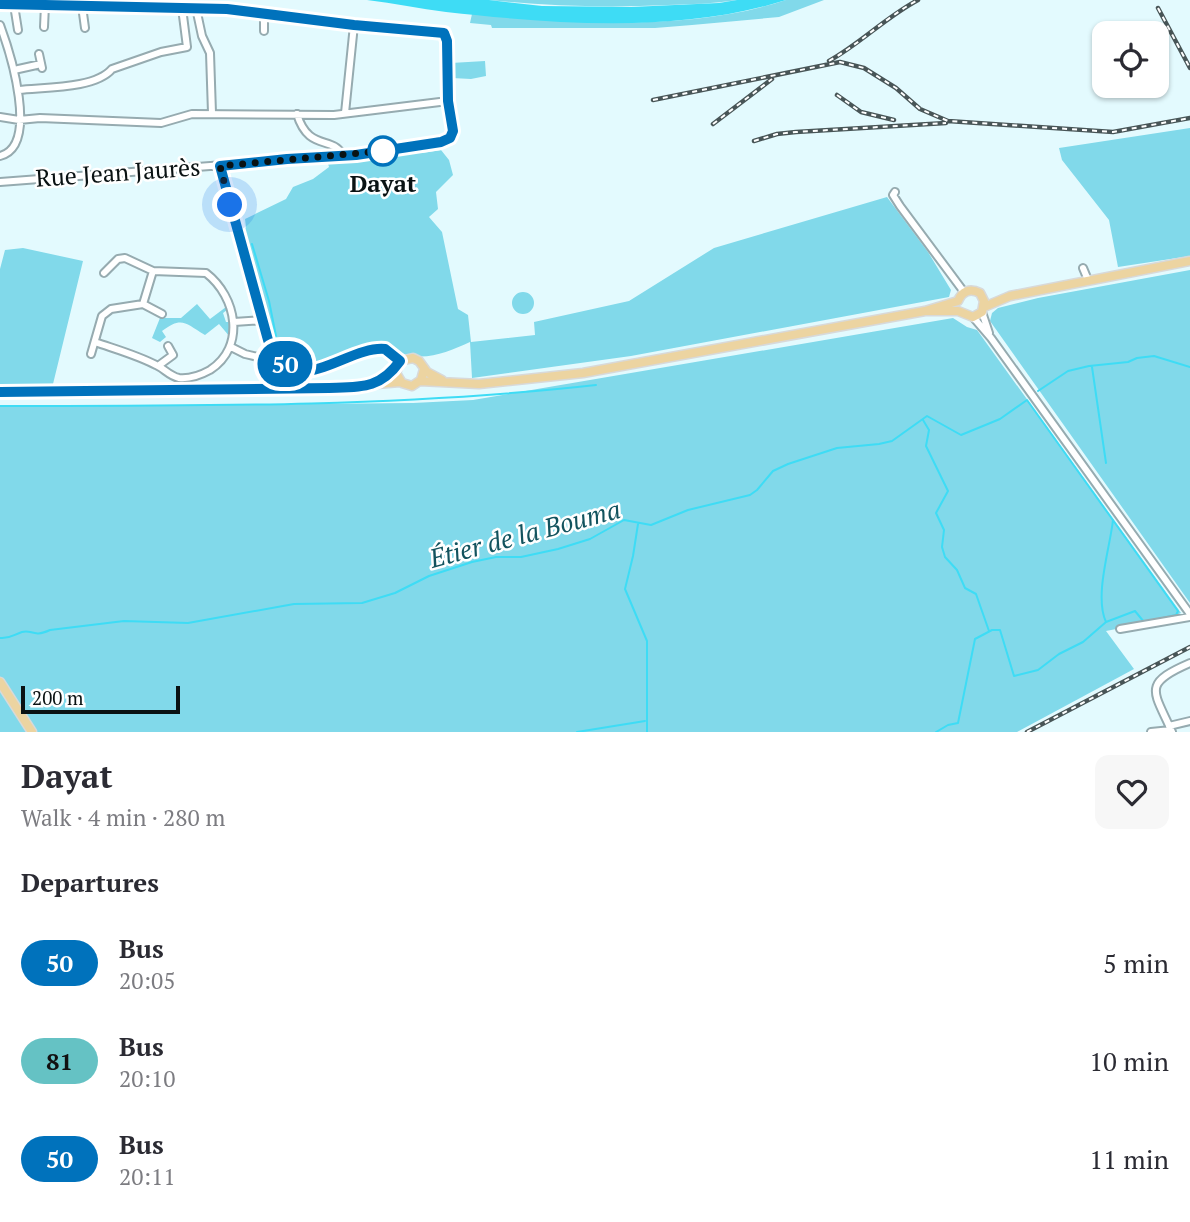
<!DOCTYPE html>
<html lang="en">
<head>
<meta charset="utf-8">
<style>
	:root { --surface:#fff; --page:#f7f7f7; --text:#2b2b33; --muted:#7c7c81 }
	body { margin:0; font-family:"PT Serif",serif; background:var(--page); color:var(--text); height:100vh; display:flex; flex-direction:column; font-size:26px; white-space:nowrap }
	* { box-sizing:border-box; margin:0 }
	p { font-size:23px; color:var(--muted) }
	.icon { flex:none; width:38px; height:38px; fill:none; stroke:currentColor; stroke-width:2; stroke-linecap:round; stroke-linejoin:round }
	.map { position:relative; height:732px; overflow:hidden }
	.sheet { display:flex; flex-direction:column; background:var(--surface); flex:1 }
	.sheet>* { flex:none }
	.badge { padding:0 14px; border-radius:23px; font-size:24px; line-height:46px }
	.controls { position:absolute; left:1092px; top:21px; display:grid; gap:14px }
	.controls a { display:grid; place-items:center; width:77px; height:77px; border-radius:14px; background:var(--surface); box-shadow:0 2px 5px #0004; font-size:35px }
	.scale { position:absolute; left:21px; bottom:18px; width:159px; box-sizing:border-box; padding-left:7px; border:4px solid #0a1213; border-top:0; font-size:19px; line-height:24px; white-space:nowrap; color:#0a1213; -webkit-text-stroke:5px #fff; paint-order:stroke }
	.you { position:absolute; width:35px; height:35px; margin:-18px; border:5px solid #fff; border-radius:50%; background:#1a73e8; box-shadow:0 0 0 10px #1a73e833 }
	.map>.badge { position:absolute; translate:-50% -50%; box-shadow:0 0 0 4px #fff }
	h2 { padding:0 21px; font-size:26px; line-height:63px }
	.round { display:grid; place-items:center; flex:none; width:74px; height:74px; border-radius:14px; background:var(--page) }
	.summary { display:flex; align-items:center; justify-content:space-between; height:119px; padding:0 21px }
	h1 { font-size:33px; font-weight:700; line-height:52px }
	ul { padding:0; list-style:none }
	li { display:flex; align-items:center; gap:21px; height:98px; padding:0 21px }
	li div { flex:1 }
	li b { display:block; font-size:26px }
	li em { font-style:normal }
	li .badge { min-width:77px; font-weight:700; text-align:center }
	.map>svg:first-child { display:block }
</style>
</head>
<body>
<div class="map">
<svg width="1190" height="732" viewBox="0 0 1190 732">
	<rect width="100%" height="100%" fill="#e3fafe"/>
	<!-- green -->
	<path fill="#81d9ea" d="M489,0H737C713,4 690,4 667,5C607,8 548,6 489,0Z
		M786,0H824L779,17L692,25L655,28H492L491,25L470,23L472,14C575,22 685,33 786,0Z
		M485,61L486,76L471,79L452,78L451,63Z
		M1190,128V256L1118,267L1109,220L1062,160L1059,148Z
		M419,148L422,153L441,150L449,160L453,175L436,192L438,209L429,217L442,232L458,309L468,315L471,342L535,335L534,322L629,301L714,248L887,197L928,252L951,290L949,297L631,356L472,378L470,342C448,352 425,362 401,353C394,350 390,345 382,345C338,346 313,398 273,346L241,235L246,227L245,219L286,199L293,187L313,179L329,167L327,160Z
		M23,248L83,261L53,384L0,385V269L5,250Z
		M1190,270V603L990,321L992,313L998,308L1038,298Z
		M512 303a11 11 0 1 1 22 0a11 11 0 1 1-22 0Z
		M197,304L210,319L226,307L227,310L223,313L226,322H230V337L219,324L205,335C185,323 182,316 162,331L166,337L160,342L152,338L160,318H181Z
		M953,318L967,327L977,330L1181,613L1167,619L1106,631L1134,669L1017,732H36L0,677V407L413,403L473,400Z
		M0,688L28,732H0Z"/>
	<!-- water -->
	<path fill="#3edcf5" d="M367,0H489L542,6L631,7L719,3L737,0H786C680,34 555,24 446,12C420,9 394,3 367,0Z"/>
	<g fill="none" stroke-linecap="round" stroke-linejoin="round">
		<!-- stream -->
		<path stroke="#3edcf5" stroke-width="2" d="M252,244L269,301L276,336
			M1092,367L1106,463
			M1038,391L1068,371L1089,366L1128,362L1137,358L1154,356L1190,367
			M0,406C199,406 399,407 596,385
			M923,420L929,430L926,446L948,491L936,513L944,530L942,547L945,557L957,570L965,588L976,594L989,631
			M638,524L633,556L625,589L647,641V732
			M1106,622C1094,596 1110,548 1113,520
			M0,638C10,639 13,635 22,632C32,629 33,638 50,630L124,621L188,623L294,604L362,603L395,593L429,576L472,562L496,557H521L558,549L590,539L624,520L651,525L688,510L750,495L757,490L773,471L788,464L837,448L879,444L892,441L927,416L961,435L1000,419L1027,400L1178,611L1176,615L1153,620
			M577,732L645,721
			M936,732L948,725L958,723L975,639L992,630H1000L1014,676L1038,670L1059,654L1083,642L1106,622L1135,611L1144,622"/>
		<defs>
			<path id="minor" d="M0,4L227,9L354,25L444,33L447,41L452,136L445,141L356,155L0,182
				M14,5L18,30
				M82,6L85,28
				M196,8L202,36L210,53L212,113
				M0,25C10,52 40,146 0,156
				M44,27L45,5
				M264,31V14
				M39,54L42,68
				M14,70L41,64
				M19,90C44,87 95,89 112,69L161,52L187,47L182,8
				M345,113L354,25
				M297,114C308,151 332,136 342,154
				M0,117L19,120L40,118L161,123L192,114L334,115L448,101
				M220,166L268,340C289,402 342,352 380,348L391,352L400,361
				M895,192L893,195L900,206L964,292
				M1083,268L1088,280
				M143,304L153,271
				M143,304L162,314
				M982,312L989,333
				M973,317L991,338L1190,614
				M234,322L263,320
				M95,342C115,349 137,355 156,365C165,369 169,376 179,378C190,379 201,375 210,370C246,347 237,297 206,273L153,271L125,258L118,259L104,273
				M231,347L245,354L258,357
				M91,354L102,316L111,309L143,304
				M158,366L173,355L168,346
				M1120,629L1190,617
				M1169,726L1190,721
				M1151,732L1171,730
				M1172,732C1154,691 1141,684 1190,663"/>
			<path id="major" d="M984,307L1010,296L1190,261
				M424,369L421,380L412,386L402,383L396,373L400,361L413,358L419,361L427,372L442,380
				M420,381L479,384L583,373L925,311L958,301C962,291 970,288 980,293L984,301L982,312L973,317L958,311H925
				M0,392L329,388L400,382
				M0,682L32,732"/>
		</defs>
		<!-- minor casing -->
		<use href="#minor" stroke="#96abb0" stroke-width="10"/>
		<!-- major casing -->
		<use href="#major" stroke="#d8d9d9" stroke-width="11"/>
		<!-- minor -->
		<use href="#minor" stroke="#fff" stroke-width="6"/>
		<!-- major -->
		<use href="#major" stroke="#ecd4a1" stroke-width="8"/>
		<defs>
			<path id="rail" d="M1158,8L1190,68
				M829,61C861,43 886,17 918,0
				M837,95L861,112L894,120
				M653,100L840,62L864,68L896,88L920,109L948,121L1113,132L1190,118
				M713,124L772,79
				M754,141L777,134L796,132L946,123
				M1027,732L1190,647"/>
		</defs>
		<!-- rail casing -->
		<use href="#rail" stroke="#485557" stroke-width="4.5"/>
		<!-- rail -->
		<use href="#rail" stroke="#fff" stroke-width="2" stroke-dasharray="5" stroke-linecap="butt"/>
	</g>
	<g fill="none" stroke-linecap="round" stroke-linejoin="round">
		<defs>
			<path id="line" d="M0,4L227,9L354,25L444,33L447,41L448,101L453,131L450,138L441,142L356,155L287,159L220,166L268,340C290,407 346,345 385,349L400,361C380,389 361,387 329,388L0,392"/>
		</defs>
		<!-- line casing -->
		<use href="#line" stroke="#fff" stroke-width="16"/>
		<!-- line -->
		<use href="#line" stroke="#0072bc" stroke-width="10"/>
		<!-- walk -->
		<path stroke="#0a1213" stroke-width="7" stroke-dasharray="0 12.6" d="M230,205L220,166L392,150L383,151"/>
	</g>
	<!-- markers -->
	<circle fill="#fff" stroke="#0072bc" stroke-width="3.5" cx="383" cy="151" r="14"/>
	<g text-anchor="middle" stroke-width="5" stroke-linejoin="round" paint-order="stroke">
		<!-- street labels -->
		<g font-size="24" fill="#0a1213" stroke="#fff">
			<text transform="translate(118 173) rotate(-4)" y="8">Rue Jean Jaurès</text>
		</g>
		<!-- stop labels -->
		<g font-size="24" font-weight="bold" fill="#0a1213" stroke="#fff">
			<text x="383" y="192">Dayat</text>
		</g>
		<!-- water labels -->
		<g font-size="26" font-style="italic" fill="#12535e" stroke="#fff">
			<text transform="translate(525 534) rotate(-15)" y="9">Étier de la Bouma</text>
		</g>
	</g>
</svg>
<div class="controls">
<a><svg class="icon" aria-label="locate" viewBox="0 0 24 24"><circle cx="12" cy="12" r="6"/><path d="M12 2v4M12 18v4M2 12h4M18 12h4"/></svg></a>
</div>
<div class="scale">200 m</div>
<div class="you" style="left:230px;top:205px"></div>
<b class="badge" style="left:285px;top:364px;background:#0072bc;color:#fff">50</b>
</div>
<section class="sheet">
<div class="summary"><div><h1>Dayat</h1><p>Walk · 4 min · 280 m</p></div><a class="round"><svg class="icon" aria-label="heart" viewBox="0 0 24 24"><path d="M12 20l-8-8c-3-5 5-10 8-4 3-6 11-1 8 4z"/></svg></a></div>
<h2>Departures</h2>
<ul>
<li><span class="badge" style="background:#0072bc;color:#fff">50</span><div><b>Bus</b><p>20:05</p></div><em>5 min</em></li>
<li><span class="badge" style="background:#65c2c4;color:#111">81</span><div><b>Bus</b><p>20:10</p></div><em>10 min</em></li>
<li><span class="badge" style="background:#0072bc;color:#fff">50</span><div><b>Bus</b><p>20:11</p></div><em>11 min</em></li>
</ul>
</section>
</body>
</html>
